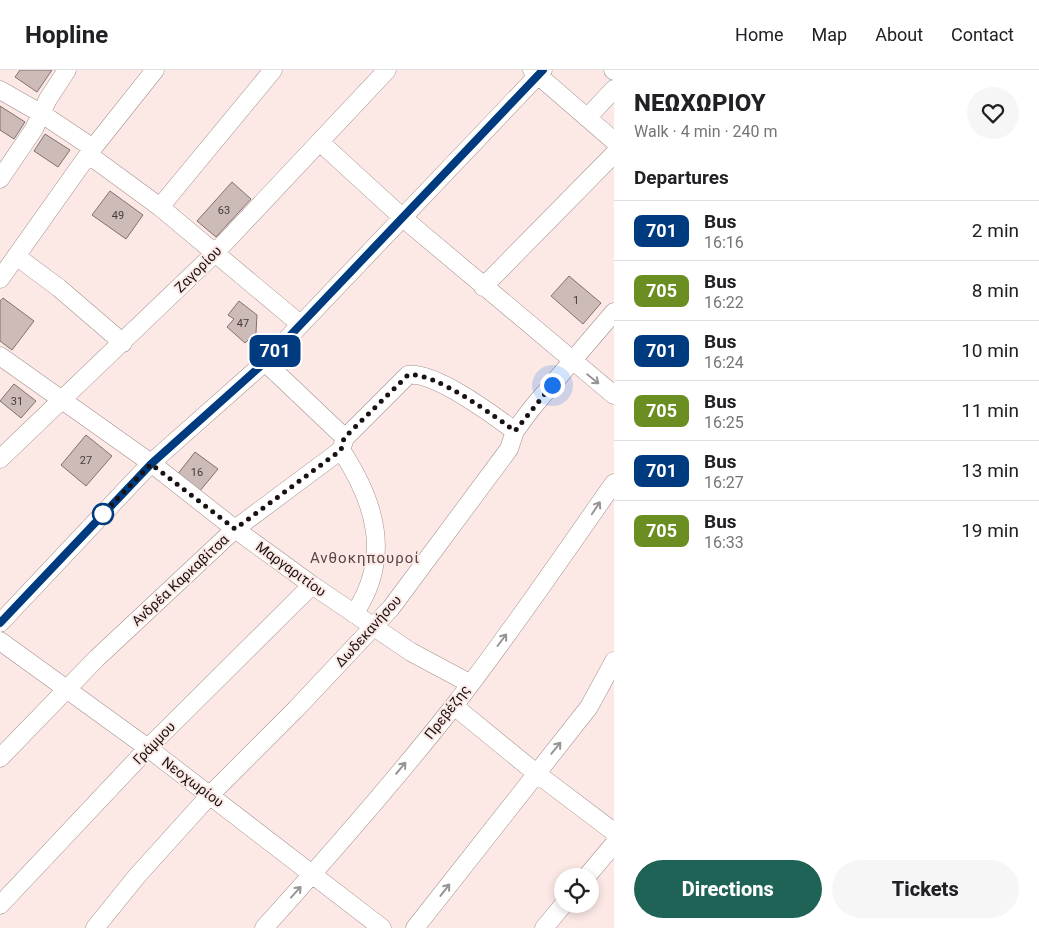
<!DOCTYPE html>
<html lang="en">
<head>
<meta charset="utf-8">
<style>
	:root { --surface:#fff; --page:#f6f6f6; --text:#202124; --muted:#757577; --line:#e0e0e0; --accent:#1e6356 }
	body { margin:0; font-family:Roboto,sans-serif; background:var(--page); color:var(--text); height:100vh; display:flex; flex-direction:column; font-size:19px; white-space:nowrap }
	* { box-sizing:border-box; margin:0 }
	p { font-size:16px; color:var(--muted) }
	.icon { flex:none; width:28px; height:28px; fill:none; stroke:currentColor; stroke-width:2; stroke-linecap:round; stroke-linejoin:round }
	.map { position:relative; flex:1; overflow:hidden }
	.drawer { display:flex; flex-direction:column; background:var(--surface); width:425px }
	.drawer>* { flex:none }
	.badge { padding:0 10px; border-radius:8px; font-size:18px; line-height:32px }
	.controls { position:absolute; left:554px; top:798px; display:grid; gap:10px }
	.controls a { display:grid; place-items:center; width:45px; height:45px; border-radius:50%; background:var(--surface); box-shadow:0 2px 8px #0003; font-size:25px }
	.you { position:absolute; width:25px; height:25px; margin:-12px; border:4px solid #fff; border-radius:50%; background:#1a73e8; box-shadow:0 0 0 8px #1a73e833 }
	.map>.badge { position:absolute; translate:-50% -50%; box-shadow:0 0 0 2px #fff }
	h2 { padding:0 20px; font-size:19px; line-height:45px }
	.round { display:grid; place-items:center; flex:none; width:52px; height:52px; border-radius:26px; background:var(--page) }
	.headline { display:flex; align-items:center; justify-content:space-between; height:85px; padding:0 20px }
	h1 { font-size:24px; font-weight:800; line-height:38px }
	.primary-button { display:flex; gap:10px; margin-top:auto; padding:10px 20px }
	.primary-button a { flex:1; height:58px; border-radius:30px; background:var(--accent); color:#fff; font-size:20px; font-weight:800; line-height:58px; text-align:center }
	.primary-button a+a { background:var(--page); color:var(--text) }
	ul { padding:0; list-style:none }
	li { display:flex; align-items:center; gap:15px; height:60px; padding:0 20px; border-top:1px solid var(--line) }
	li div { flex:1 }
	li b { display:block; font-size:19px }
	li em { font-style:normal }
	li .badge { min-width:55px; font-weight:700; text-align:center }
	header { display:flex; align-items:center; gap:30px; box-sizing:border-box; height:70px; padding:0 25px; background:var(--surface); border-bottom:1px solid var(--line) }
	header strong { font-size:24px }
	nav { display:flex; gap:28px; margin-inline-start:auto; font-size:18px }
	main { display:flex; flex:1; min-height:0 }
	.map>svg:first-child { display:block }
</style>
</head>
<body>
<header>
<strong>Hopline</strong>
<nav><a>Home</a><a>Map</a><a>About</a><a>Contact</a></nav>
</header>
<main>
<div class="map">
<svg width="614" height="858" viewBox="0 0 614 858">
	<rect width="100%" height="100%" fill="#fce9e6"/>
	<!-- building -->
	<path fill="#cdbbb8" stroke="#81716e" d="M20,0H52L37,22L15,7Z
		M0,36L25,52L14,69L0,60Z
		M45,64L70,80L58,97L34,81Z
		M232,112L251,129L216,167L197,151Z
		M110,121L143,145L126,169L92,145Z
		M569,206L601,233L583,254L551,226Z
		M3,228L34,251L12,280L0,271V231Z
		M239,231L257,245L256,263L245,273L227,257L234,249L228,245Z
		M14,314L36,331L21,348L0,331Z
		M86,365L112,386L86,416L61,395Z
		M195,382L218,399L199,422L177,405Z"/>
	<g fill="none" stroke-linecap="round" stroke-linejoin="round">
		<defs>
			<path id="minor" d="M532,0L614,71
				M613,0L614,1
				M0,20L42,44L93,78
				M587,48L614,19
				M321,73L403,148L614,325
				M89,85L160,137L300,254
				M0,109L34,59L48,29L67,0
				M160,137L273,0
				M16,186L59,218L123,273
				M0,209L93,78L155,0
				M483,217L614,84
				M0,286L151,393L235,459L312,515L411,582L469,613
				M265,292L345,368
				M341,380C376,433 392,488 354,544
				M0,389L215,183L387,0
				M0,553L151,393L265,292L543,0
				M0,571L148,678L382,858
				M454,636L536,703L614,762
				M0,688L97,588L235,459L341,380L345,368L408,305C435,301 493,345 515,361
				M587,806L614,774
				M0,835L148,678L312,515
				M95,858L137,806L210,725L296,639L391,538L509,379L515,361L532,338L614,242
				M264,858C329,786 393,713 453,637C510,564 561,488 614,413
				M415,858L589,637L614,591
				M544,858L564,834"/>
		</defs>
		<!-- minor casing -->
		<use href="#minor" stroke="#a2918e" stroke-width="19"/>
		<!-- minor -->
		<use href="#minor" stroke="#fff" stroke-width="18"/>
	</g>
	<!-- one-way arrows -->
	<defs><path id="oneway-shaft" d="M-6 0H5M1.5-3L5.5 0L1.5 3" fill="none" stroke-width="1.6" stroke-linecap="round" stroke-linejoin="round" transform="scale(1.25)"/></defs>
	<g stroke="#979494">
		<use href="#oneway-shaft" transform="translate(593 309) rotate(39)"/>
		<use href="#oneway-shaft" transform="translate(596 438) rotate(-56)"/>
		<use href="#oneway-shaft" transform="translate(502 570) rotate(-53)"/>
		<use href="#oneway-shaft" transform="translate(556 678) rotate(-51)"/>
		<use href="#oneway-shaft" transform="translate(401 698) rotate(-50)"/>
		<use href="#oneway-shaft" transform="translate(445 820) rotate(-52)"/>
		<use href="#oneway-shaft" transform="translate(296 822) rotate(-48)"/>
	</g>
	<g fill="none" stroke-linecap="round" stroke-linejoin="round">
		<defs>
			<path id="line" d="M0,553L151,394L265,292L543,0"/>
		</defs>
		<!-- line casing -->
		<use href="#line" stroke="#fff" stroke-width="11"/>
		<!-- line -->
		<use href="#line" stroke="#003b80" stroke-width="8"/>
		<!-- walk -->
		<path stroke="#181211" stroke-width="5" stroke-dasharray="0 9" d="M103,444L101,446L151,394L235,459L341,380L344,368L408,305C434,301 494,346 515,361L552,315"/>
	</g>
	<!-- markers -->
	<circle fill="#fff" stroke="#003b80" stroke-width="2.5" cx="103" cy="444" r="10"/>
	<g text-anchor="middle" stroke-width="4" stroke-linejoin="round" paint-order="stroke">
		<!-- number labels -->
		<g font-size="11" fill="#453c3b">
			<text x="224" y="144">63</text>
			<text x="118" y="149">49</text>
			<text x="576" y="234">1</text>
			<text x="243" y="257">47</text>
			<text x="17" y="335">31</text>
			<text x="86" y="394">27</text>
			<text x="197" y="406">16</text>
		</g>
		<!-- street labels -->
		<g font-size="14" fill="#181211" stroke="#fce9e6">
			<text transform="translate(198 199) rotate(-45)" y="5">Ζαγορίου</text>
			<text transform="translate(291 499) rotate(36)" y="5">Μαργαριτίου</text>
			<text transform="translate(180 510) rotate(-43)" y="5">Ανδρέα Καρκαβίτσα</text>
			<text transform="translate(368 561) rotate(-48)" y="5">Δωδεκανήσου</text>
			<text transform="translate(447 642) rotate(-52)" y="5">Πρεβέζης</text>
			<text transform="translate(154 673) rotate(-46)" y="5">Γράμμου</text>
			<text transform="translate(193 712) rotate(37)" y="5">Νεοχωρίου</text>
		</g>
		<!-- neighbourhood labels -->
		<g font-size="15" letter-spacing="1" fill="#574745" stroke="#fce9e6">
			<text x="365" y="493">Ανθοκηπουροί</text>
		</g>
	</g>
</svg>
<div class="controls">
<a><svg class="icon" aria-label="locate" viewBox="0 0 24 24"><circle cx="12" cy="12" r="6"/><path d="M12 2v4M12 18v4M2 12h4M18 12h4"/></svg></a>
</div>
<div class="you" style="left:552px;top:315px"></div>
<b class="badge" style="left:275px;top:281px;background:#003b80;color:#fff">701</b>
</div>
<section class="drawer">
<div class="headline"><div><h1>ΝΕΩΧΩΡΙΟΥ</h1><p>Walk · 4 min · 240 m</p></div><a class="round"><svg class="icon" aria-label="heart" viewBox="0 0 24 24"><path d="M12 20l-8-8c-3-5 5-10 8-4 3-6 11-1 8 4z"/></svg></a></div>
<h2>Departures</h2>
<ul>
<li><span class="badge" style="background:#003b80;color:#fff">701</span><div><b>Bus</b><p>16:16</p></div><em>2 min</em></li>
<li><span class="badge" style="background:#6b8e23;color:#fff">705</span><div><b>Bus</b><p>16:22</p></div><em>8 min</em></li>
<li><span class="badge" style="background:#003b80;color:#fff">701</span><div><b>Bus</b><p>16:24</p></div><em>10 min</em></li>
<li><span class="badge" style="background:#6b8e23;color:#fff">705</span><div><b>Bus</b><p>16:25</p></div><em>11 min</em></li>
<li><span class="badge" style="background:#003b80;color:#fff">701</span><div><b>Bus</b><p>16:27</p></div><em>13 min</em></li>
<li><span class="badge" style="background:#6b8e23;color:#fff">705</span><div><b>Bus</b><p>16:33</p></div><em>19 min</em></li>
</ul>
<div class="primary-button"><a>Directions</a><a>Tickets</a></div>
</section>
</main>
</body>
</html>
